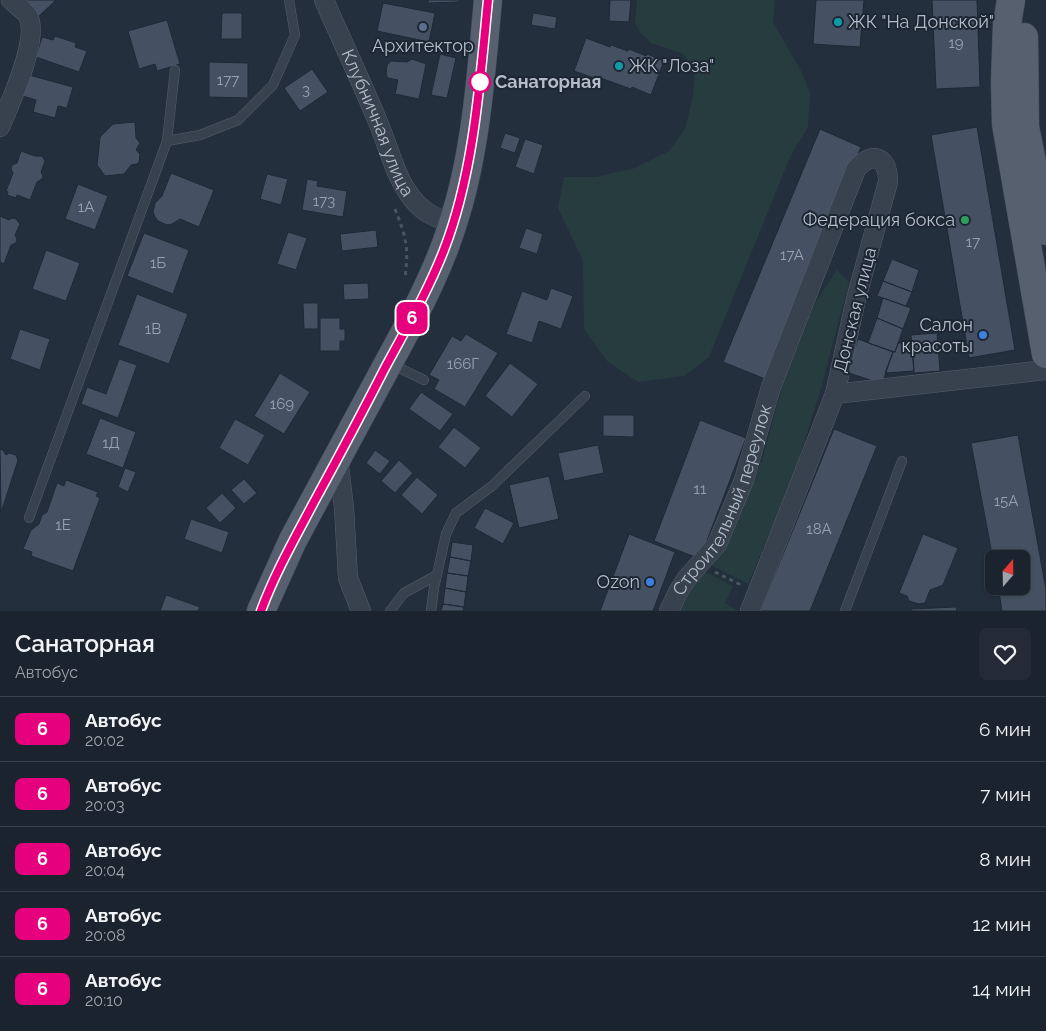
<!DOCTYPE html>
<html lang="ru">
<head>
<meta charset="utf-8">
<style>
	:root { --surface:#1b232e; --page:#242b36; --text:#f1f3f6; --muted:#a0a4aa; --line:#39404a }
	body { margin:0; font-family:Raleway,sans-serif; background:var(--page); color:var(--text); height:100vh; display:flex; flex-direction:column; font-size:19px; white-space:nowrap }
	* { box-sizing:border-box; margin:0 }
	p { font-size:16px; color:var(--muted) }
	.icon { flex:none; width:28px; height:28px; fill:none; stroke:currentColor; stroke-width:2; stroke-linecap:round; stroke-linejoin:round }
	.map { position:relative; height:611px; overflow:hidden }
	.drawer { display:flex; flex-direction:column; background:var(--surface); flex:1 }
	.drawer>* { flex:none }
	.badge { padding:0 10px; border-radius:8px; font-size:18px; line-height:32px }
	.needle { width:32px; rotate:20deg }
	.controls { position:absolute; left:985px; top:550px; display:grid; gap:10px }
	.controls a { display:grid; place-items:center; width:45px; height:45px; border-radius:8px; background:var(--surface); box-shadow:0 1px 4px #0004,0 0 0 1px var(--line); font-size:25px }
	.map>.badge { position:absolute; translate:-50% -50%; box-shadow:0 0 0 2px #fff }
	.round { display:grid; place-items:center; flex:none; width:52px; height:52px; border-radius:8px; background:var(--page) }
	.head { display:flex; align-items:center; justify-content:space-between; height:85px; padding:0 15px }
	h1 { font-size:24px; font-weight:600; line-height:38px }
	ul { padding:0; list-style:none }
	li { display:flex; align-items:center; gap:15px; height:65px; padding:0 15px; border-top:1px solid var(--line) }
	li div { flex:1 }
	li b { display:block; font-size:19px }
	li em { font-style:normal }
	li .badge { min-width:55px; font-weight:700; text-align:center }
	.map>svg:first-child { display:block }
</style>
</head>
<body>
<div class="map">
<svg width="1046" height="611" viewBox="0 0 1046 611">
	<rect width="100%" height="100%" fill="#242f3e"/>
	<!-- green -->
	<path fill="#263c3f" d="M637,0H775L773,22L801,71L810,93L808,127L790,157L709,357L684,376L638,382L607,361L584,329L583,261L558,208L564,177H596L635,168L669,151L685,129L693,96L695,70L683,54L651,43L640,32L635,23Z
		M837,270L849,282L820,392L793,478L748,584L709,564L726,546L762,460L784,381L815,303Z
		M701,570L733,586L725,603L738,611H678Z"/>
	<!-- building -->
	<path fill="#455162" stroke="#1f2835" d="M20,0H55V1L37,18Z
		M428,0H459V2L428,3Z
		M610,0H631L629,22L609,21Z
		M816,0H864L860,47L813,44Z
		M932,0H977L980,87L936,89Z
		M383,3L435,13L429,42L377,31Z
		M222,13H242V39H221Z
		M533,13L557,17L555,29L531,25Z
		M167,20L180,64L157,71L155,64L139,69L128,31Z
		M55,36L76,43L75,47L87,51L79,72L36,57L42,37L53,40Z
		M586,38L610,47L611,45L628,51L629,49L646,56L647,54L664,61L651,95L632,87L631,89L595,76L594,78L574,71Z
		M440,54L456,58L447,98L431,95Z
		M412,59L426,64L419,99L395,94L398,80L388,78L386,75L387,65L391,61L407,62Z
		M209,62L248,63V98L209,97Z
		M312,69L328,92L300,111L284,88Z
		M29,75L73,87L67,108L58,106L55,118L33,112L36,100L23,96Z
		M135,122L136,138L140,143L136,150L140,154L139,162L137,164L131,165L124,174L105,176L97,165L100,137L113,124Z
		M977,127L1015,350L969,358L931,135Z
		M820,129L861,147L765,379L723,362Z
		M505,133L520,138L515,153L500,148Z
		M525,139L543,145L534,174L515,167Z
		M21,151L35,156H42L45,161L41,172L43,176L42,179L37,182L30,200L17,195L16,198L7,195L8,192L6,191L13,173L11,169L12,165L17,163Z
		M171,173L214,190L199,227L180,219L172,224L167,225L158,221L155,217L153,212L155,203L162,196Z
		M267,174L288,179L281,205L260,199Z
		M307,179L318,181L317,186L347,191L343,217L302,210Z
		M78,184L108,196L95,230L65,219Z
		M0,216L9,220L12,218L16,219L20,224L15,235L17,239L16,243L11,245L4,264L0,262Z
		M526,228L543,234L537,254L519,248Z
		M376,230L378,247L342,251L340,234Z
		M288,232L307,238L296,270L277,264Z
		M144,233L189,250L173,294L127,276Z
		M46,250L80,263L66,301L32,289Z
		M892,259L919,270L912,292L883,281Z
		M883,281L912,292L906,306L877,296Z
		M368,283L369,299L344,300L343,284Z
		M551,288L573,296L561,329L539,321L532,343L506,334L522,291L547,300Z
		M137,294L188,314L169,364L118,345Z
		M883,298L911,308L903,329L877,318Z
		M303,303H318V329H304Z
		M320,318H340V329H345V341H340V351H320Z
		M877,318L903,329L895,352L868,343Z
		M20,329L50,339L40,370L10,359Z
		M937,333L940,371L914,373L911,335Z
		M466,334L498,353L465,407L434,389L439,380L429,375L452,336L461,341Z
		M858,339L893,352L882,384L846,372Z
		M912,342L914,371L885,373L893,352H895L898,343Z
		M119,359L137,365L118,418L81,404L87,387L106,394Z
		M510,363L538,384L512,417L485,396Z
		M280,373L310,392L284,434L254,416Z
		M421,392L453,414L440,431L409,409Z
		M603,415H634V437L603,436Z
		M100,418L136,432L123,468L86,454Z
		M235,419L265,435L248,465L219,448Z
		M700,420L746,438L700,559L654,541Z
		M454,427L481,448L465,468L438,447Z
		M834,429L877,446L810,611H760Z
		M1018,435L1046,589V611H1002L998,586H1021V559H994V565L971,443Z
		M598,445L604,473L564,481L558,453Z
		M0,449L3,450L6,455L9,453L16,455L18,460L1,513Z
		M375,450L390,461L380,474L366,463Z
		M399,460L413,473L395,493L381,481Z
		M125,468L136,472L128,492L118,487Z
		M549,476L559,519L519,528L509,485Z
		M417,477L438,495L422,514L401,495Z
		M244,479L257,493L244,504L231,490Z
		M66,480L98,492L96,496L100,498L73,571L31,556L32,552L23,549L31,530L39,524L42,515L47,512L57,483L64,486Z
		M222,493L236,508L220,523L206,508Z
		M485,508L514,523L503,544L474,528Z
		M191,519L229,532L222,553L184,539Z
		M629,534L675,552L653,611H600Z
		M923,534L958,548L943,585L930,590L925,603L919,604L909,601L907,596L899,593Z
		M452,542L473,545L471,561L450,557Z
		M450,557L471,561L468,576L447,573Z
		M447,573L468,576L466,592L445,588Z
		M445,588L466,592L464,607L443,604Z
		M166,595L200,607L198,611H160Z
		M443,604L464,607L463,611H441Z
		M956,607L957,611H911V609Z"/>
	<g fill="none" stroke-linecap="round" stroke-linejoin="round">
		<defs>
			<path id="lane" d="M167,141L175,70
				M391,364L424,380
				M29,518L167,141L200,135L238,120L273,85L295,35L289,0
				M390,611L404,593L437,575
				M431,611L434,588L446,534L456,513L492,486L585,396
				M845,611L902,461"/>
			<g id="street">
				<path id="s1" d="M324,0C342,41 361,81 378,122C390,150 396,182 417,204C427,215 440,219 453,224"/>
				<path d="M0,127C10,103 40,39 28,16C24,10 16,5 11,0"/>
				<path d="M338,458L344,508L348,578L361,611"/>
				<path id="s2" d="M669,611L678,592L687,578L717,544L744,480L771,387L856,169C873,150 888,157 888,182L856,299L835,394L1046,370"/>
				<path d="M750,611L835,394"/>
			</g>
			<path id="primary" d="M1011,0L1007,24L1005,82L1006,124L1046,354
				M1024,37L1025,127L1046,231
				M261,611L293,540L411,321C427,290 442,259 452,226C476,155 481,74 488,0"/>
		</defs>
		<!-- lane casing -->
		<use href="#lane" stroke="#565f6c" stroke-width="10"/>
		<!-- street casing -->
		<use href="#street" stroke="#565f6c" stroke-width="20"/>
		<!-- primary casing -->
		<use href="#primary" stroke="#414a57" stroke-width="29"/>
		<!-- path -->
		<path stroke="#44595c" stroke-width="3" stroke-dasharray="4 4" stroke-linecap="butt" d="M395,209C406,237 409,246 405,278
			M715,572L739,584V585"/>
		<!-- lane -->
		<use href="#lane" stroke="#38414e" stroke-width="9"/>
		<!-- street -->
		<use href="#street" stroke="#38414e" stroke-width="19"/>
		<!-- primary -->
		<use href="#primary" stroke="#56606e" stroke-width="28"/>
	</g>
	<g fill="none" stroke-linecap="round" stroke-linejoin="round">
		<defs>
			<path id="line" d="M261,611C275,573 295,538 314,502C338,458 362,413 385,368C406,329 428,291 444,250C474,173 480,81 488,0"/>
		</defs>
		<!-- line casing -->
		<use href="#line" stroke="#fff" stroke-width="11"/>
		<!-- line -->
		<use href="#line" stroke="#e6007e" stroke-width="8"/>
	</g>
	<!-- markers -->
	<g fill="#0f9aa8" stroke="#1d2633" stroke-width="2">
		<circle cx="838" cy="22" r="5"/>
		<circle cx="619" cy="66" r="5"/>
	</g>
	<circle fill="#5c6f8a" stroke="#1d2633" stroke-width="2" cx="423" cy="27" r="5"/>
	<circle fill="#fff" stroke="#e6007e" stroke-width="2.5" cx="480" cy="82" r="10"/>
	<circle fill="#2e9e5b" stroke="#1d2633" stroke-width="2" cx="965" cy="220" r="5"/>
	<g fill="#3f7fe0" stroke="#1d2633" stroke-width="2">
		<circle cx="983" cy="335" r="5"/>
		<circle cx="650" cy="582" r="5"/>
	</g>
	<g text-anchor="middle" stroke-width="4" stroke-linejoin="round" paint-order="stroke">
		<!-- number labels -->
		<g font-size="15" fill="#98a1af">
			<text x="956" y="48">19</text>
			<text x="228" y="85">177</text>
			<text x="306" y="95">3</text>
			<text x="324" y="206">173</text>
			<text x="86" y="212">1А</text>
			<text x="973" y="247">17</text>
			<text x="792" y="260">17А</text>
			<text x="158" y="268">1Б</text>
			<text x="153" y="334">1В</text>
			<text x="463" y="369">166Г</text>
			<text x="282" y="409">169</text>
			<text x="111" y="448">1Д</text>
			<text x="700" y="494">11</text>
			<text x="1006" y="506">15А</text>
			<text x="63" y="530">1Е</text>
			<text x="819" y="534">18А</text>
		</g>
		<!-- poi labels -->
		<g font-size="18" fill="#b4bcc9" stroke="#1d2633" text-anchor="end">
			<text x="848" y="28" text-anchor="start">ЖК "На Донской"</text>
			<text x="423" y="52" text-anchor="middle">Архитектор</text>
			<text x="629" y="72" text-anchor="start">ЖК "Лоза"</text>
			<text x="955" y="226">Федерация бокса</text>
			<text x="973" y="331">Салон<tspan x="973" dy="21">красоты</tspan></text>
			<text x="640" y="588">Ozon</text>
		</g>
		<!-- stop labels -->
		<g font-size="18" font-weight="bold" fill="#b4bcc9" stroke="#1d2633" text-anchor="start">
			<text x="495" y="88">Санаторная</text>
		</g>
		<!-- street labels -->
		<g font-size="18" fill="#b4bcc9" stroke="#1d2633">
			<text dy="6" stroke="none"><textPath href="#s1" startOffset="134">Клубничная улица</textPath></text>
			<text transform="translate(855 310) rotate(-76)" y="6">Донская улица</text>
			<text dy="6" stroke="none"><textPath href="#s2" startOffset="125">Строительный переулок</textPath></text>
		</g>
	</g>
</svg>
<div class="controls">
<a><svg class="needle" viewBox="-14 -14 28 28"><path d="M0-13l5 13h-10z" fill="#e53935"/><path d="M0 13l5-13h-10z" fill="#a0a4aa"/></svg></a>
</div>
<b class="badge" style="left:412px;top:318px;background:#e6007e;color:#fff">6</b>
</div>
<section class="drawer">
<div class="head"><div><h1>Санаторная</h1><p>Автобус</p></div><a class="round"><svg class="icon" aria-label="heart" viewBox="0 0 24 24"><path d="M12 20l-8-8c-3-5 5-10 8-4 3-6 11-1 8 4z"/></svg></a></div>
<ul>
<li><span class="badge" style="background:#e6007e;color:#fff">6</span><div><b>Автобус</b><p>20:02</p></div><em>6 мин</em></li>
<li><span class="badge" style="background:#e6007e;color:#fff">6</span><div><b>Автобус</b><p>20:03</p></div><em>7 мин</em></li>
<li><span class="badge" style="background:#e6007e;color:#fff">6</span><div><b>Автобус</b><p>20:04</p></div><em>8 мин</em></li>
<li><span class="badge" style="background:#e6007e;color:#fff">6</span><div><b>Автобус</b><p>20:08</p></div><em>12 мин</em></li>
<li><span class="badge" style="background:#e6007e;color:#fff">6</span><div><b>Автобус</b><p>20:10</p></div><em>14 мин</em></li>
</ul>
</section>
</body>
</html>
